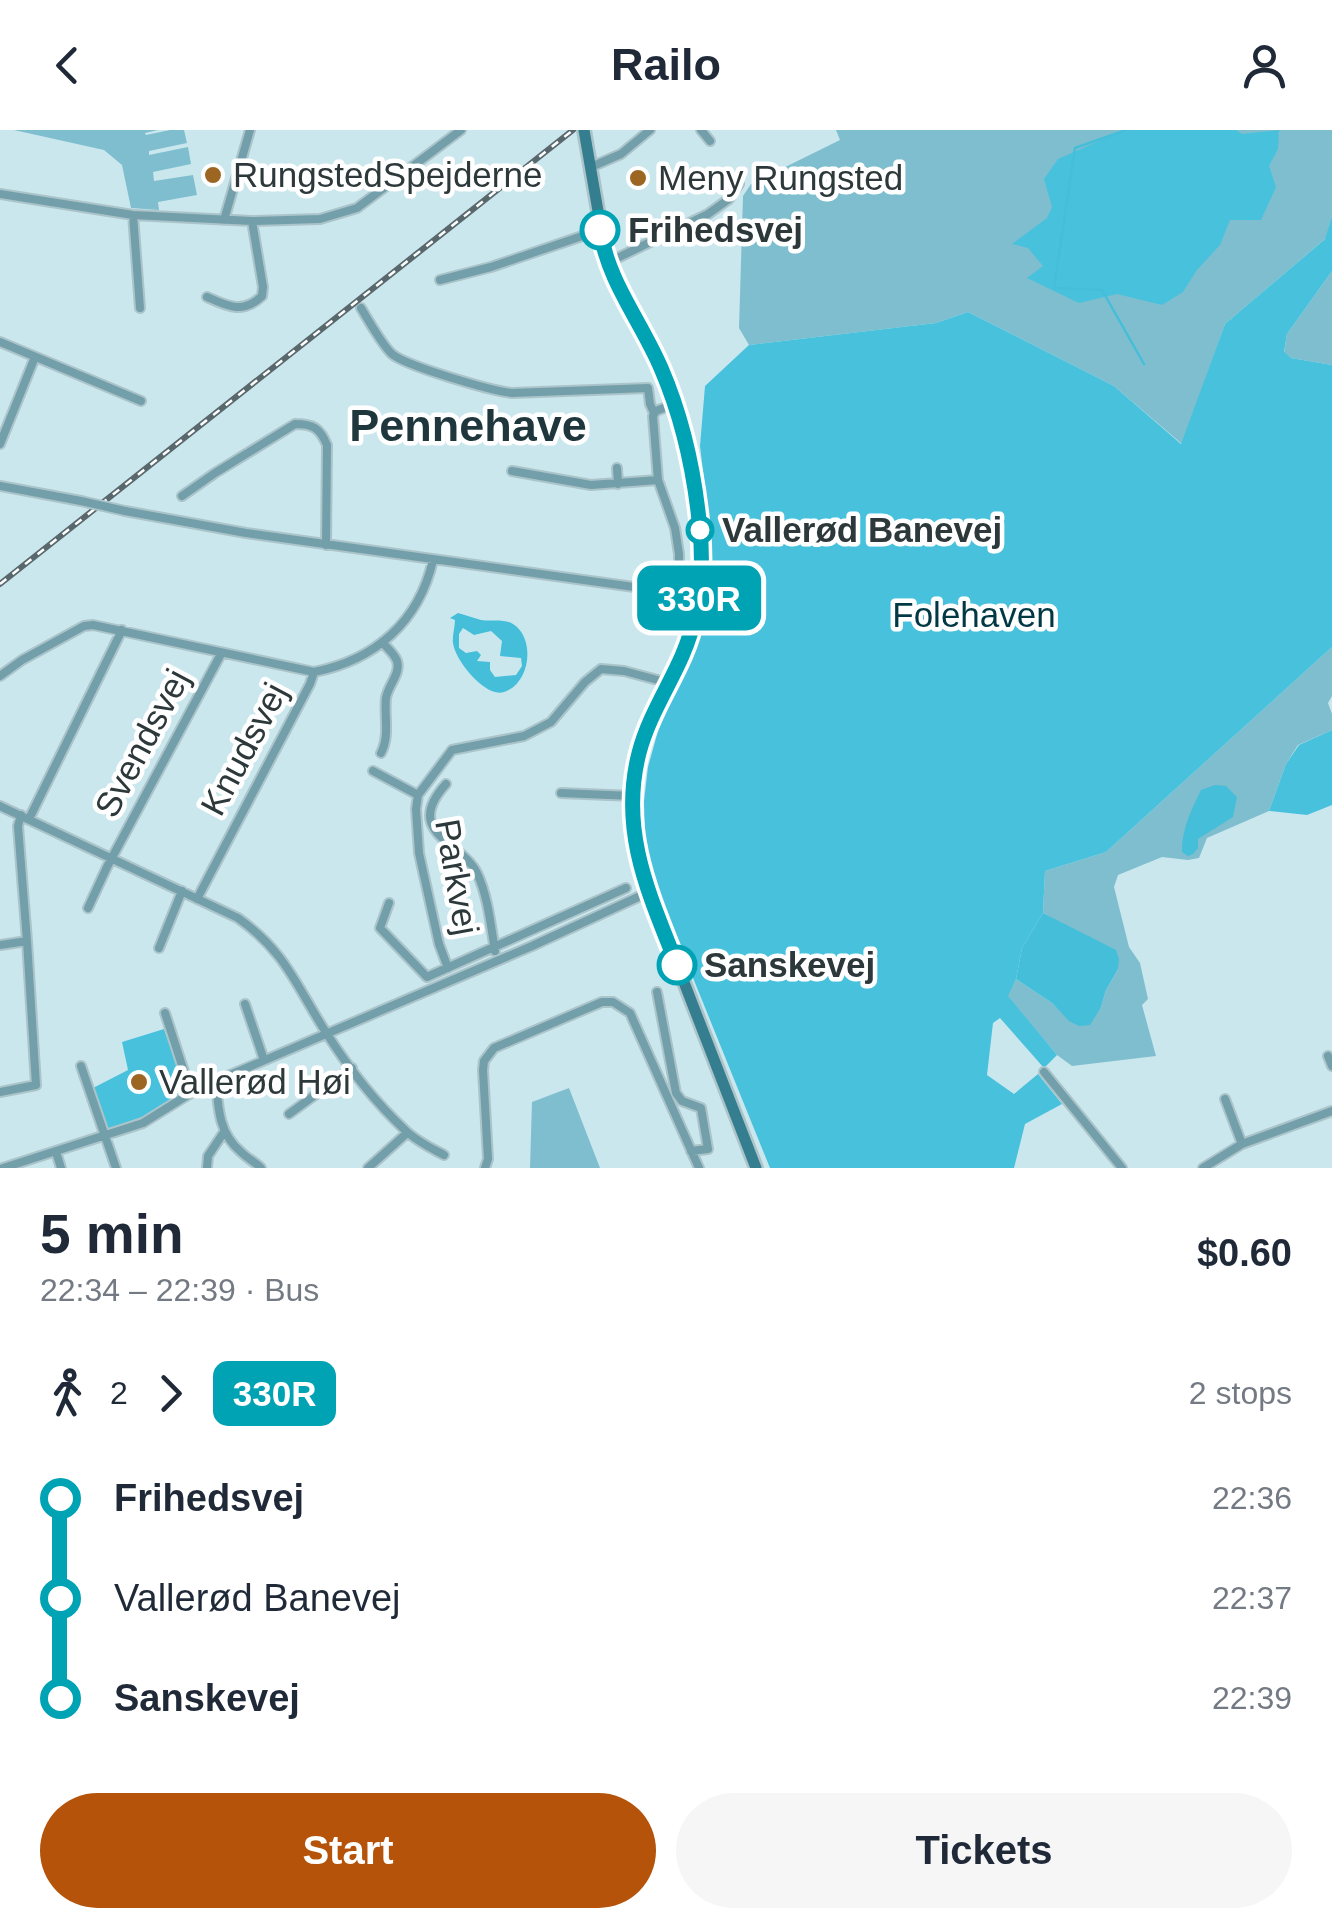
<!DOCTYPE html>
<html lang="en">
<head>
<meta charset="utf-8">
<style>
	:root { --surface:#fff; --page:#f6f6f7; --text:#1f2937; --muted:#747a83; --accent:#b45309 }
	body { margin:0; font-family:Helvetica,sans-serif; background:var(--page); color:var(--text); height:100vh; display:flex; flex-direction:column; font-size:38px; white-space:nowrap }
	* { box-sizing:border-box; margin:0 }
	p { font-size:32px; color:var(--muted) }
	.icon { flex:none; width:55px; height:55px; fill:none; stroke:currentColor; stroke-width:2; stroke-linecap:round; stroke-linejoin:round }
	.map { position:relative; height:1038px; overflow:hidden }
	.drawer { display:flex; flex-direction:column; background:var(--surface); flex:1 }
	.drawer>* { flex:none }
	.badge { padding:0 20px; border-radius:15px; font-size:35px; line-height:65px }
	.map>.badge { position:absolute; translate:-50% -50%; box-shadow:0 0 0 5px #fff }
	.legs { display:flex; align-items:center; gap:15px; height:110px; padding:0 40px; font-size:32px }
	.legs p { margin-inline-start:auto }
	.summary { display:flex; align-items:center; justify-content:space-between; height:170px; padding:0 40px }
	h1 { font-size:55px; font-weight:600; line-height:75px }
	.primary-button { display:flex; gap:20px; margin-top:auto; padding:20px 40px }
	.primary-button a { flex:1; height:115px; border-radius:60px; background:var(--accent); color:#fff; font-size:40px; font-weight:600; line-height:115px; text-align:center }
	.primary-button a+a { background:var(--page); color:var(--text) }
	ul { padding:0 40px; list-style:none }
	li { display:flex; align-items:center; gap:35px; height:100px; font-size:38px }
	li i { display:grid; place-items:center; width:15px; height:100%; margin:0 12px; background:currentColor }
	li i::after { content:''; width:25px; height:25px; margin:-12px; border:8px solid; border-radius:50%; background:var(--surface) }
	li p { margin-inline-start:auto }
	li:first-child i { background:linear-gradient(#0000 50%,currentColor 0) }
	li:last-child i { background:linear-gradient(currentColor 50%,#0000 0) }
	header { display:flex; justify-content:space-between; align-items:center; height:130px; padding:0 40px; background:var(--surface); font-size:45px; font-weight:600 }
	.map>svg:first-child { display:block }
</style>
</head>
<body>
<header><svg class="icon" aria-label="back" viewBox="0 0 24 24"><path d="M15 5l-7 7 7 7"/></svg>Railo<svg class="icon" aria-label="person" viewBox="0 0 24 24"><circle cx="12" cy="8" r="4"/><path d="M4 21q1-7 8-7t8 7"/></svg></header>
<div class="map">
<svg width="1332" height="1038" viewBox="0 0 1332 1038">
	<rect width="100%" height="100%" fill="#cbe7ee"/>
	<!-- green -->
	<path fill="#7fbece" d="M14,0H158L145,3L146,5L170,0H184L187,13L149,21V25L188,17L191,34L153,42L154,51L193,45L197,65L158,72L159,80L131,78L122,35L104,20Z
		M836,0H1332V86L1326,108L1225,194L1182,314L1114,256L968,182L936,193L749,215L739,198L743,66L751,54L840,10Z
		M1332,141V235L1291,228L1284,223L1287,204Z
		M1332,517V566L1328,573L1332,584V600L1298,615L1286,634L1269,681L1207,708L1199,728L1188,730L1162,727L1118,745L1114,757L1129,817L1140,833L1148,869L1142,875L1156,926L1072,936L1057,925L1007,866L1016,849L1052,873L1070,891L1101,877L1106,860L1118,839L1073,800L1043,783L1045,741L1106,722Z
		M569,958L600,1038H530L532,972Z"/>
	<!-- forest -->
	<path fill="#48c1dd" d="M1124,0H1236L1242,4L1279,0L1278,19L1269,36L1276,57L1261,90H1230L1220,115L1197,140L1183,162L1162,175L1117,164L1079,173L1027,148L1043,136L1028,118L1012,114L1047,88L1052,77L1044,49L1058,29Z
		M1332,86V141L1287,204L1284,222L1291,228L1332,235V517L1106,722L1045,741L1043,783L1022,818L1016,849L1008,866L1057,925L1044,938L1000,888L993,893L987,945L1014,964L1038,944L1062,974L1025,994L1014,1038H770L655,754L645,712L644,671L648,637L658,601L705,491L712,446L708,382L700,316L705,256L749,215L936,193L968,182L1114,256L1181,314L1225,194L1325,109Z
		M1332,600V675L1307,685L1269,681L1286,634L1299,615Z
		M164,899L185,960L142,987L108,999L93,958L128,940L122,912Z"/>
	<!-- water -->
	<path fill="#44bed9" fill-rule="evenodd" d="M458,483C466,485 473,488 481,490C493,492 506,487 517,497C535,514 529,554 504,562C485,568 455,530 453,513C452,507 455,497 455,490L450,488ZM463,498L474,505L491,501L502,511L500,526L521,528L522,536L516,545L495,547L490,540V532L477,531L481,525L477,521L466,523L459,518V504Z
		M1215,655L1226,656L1237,667L1233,687L1198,709V718L1193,724L1188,726L1182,722C1181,701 1192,678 1201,660Z
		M1043,783L1116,820L1119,829L1118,839L1106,860L1101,877L1090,895L1079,896L1069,891L1052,873L1016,849L1022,818Z"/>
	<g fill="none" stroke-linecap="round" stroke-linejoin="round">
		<!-- stream -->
		<path stroke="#44bed9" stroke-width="2.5" d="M1126,0L1075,18L1054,158L1102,160L1144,234"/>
		<defs>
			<path id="street" d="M701,0L710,11
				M591,37L621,24L650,0
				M0,64L133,85L252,91L320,89L357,78L461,0
				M133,85L140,178
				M224,90L250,0
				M607,133L708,84L729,69L739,54
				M440,150L491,137L600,100
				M207,167C229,177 243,184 262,166L263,157L252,91
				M361,178C368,190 383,216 392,224C406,236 492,261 512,263L648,258L650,274L654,283
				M0,212L141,271
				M674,274L656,281L653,286L658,350L675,398L679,424V463
				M0,314L35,227
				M617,338L618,354
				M512,341L591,355L658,350
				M0,356L81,371
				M182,366L215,343L295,294C313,294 320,298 327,315L326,415
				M125,381L246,403L699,466
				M0,546L22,530L84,496L93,495L314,542
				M381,623C390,606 384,586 386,568C388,555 401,544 397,531C394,523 387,518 382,512
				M373,641L418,665
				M446,654C402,703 461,711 477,743C488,766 491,797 495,821
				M561,663L633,666
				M0,676L238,788C287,823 296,856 327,904C348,937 376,973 405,1000C416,1011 431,1018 444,1025
				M29,689L122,500
				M197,769L310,554L314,542C375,530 419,492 433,430
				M389,773L380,798L427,847L626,758
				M88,778L107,737L221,524
				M0,815L27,811L18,696L21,685
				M159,818L182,761
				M448,838L439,814L419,723L416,679L418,665L452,620L524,606L551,592L585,552L601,539L624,541L669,553
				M657,862L676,963L682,971L701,978L708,1019L691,1021
				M245,874L264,930
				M165,883L191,963
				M1328,926L1332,936
				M81,936L116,1038
				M1044,942L1122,1038
				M216,951C218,978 219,1004 241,1022C247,1028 255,1032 261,1038
				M0,962L36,955L27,811
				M1225,969L1242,1014
				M289,984L352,938
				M56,1022L61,1038
				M3,1038L143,993L191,963L216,951L532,816L649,762
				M207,1038L208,1026L224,1002
				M368,1038L407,1003
				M485,1038L488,1029L483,940L484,931L494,918L602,872H613L630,883L699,1038
				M1203,1038L1242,1014L1332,981"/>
			<path id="secondary" d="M584,0L607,133L645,205L662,240L674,274L694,350L701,403L699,466L689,510L651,589L639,624L633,666L635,712L649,762L756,1038"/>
		</defs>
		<!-- street casing -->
		<use href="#street" stroke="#abc4ca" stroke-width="12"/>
		<!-- secondary casing -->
		<use href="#secondary" stroke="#abc4ca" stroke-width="16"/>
		<!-- street -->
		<use href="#street" stroke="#739fab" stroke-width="8"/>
		<!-- secondary -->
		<use href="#secondary" stroke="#357e90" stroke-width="11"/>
		<defs>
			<path id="rail" d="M0,454L573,0"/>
		</defs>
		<!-- rail casing -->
		<use href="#rail" stroke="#59686d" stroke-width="6"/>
		<!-- rail -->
		<use href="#rail" stroke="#fff" stroke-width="2.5" stroke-dasharray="8" stroke-linecap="butt"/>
		<defs>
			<path id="street-bridge" d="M81,371L125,381"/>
		</defs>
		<!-- street-bridge casing -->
		<use href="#street-bridge" stroke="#abc4ca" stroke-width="12" stroke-linecap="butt"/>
		<!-- street-bridge -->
		<use href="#street-bridge" stroke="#739fab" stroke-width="8"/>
	</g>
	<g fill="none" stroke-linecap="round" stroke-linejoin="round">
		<defs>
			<path id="line-1" d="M600,100C608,152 641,191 661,238C683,289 695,345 700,400C704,442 699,487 682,526C668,558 648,588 639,623C619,701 649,764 677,835"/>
		</defs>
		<!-- line-1 casing -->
		<use href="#line-1" stroke="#fff" stroke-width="22"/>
		<!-- line-1 -->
		<use href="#line-1" stroke="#00a3b4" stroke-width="15"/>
	</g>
	<!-- markers -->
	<g fill="#9d6522" stroke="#fff" stroke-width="4">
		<circle cx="213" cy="45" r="10"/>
		<circle cx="638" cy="48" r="10"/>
		<circle cx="139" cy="952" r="10"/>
	</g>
	<g fill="#fff" stroke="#00a3b4" stroke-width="5">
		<circle cx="600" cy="100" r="18"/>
		<circle cx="700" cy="400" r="12"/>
		<circle cx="677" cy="835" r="18"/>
	</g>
	<g text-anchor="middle" stroke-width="9" stroke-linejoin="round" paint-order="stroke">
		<!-- poi labels -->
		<g font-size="35" fill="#2d383b" stroke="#fff" text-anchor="start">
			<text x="233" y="57">RungstedSpejderne</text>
			<text x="658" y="60">Meny Rungsted</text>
			<text x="159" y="964">Vallerød Høi</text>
		</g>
		<!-- stop labels -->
		<g font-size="35" font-weight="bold" fill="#2d383b" stroke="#fff" text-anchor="start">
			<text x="628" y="112">Frihedsvej</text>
			<text x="722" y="412">Vallerød Banevej</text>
			<text x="704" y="847">Sanskevej</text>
		</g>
		<!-- park labels -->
		<g font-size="35" fill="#003844" stroke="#fff">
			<text x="974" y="497">Folehaven</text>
		</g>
		<!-- street labels -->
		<g font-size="35" fill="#2d383b" stroke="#fff">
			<text transform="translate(142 613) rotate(-62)" y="12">Svendsvej</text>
			<text transform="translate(244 619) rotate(-62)" y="12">Knudsvej</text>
			<text transform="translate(457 747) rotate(80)" y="12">Parkvej</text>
		</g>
		<!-- district labels -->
		<g font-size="45" font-weight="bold" fill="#1e363c" stroke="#fff">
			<text x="468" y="311">Pennehave</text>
		</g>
	</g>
</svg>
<b class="badge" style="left:699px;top:468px;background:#00a3b4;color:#fff">330R</b>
</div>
<section class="drawer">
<div class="summary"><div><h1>5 min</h1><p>22:34 – 22:39 · Bus</p></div><b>$0.60</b></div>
<div class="legs"><svg class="icon" aria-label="walk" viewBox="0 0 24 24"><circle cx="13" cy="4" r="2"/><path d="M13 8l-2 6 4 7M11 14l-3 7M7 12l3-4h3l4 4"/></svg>2<svg class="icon" aria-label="forward" viewBox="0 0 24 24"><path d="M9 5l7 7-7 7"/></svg><b class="badge" style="background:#00a3b4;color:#fff">330R</b><p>2 stops</p></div>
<ul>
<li><i style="color:#00a3b4"></i><b>Frihedsvej</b><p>22:36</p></li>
<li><i style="color:#00a3b4"></i><span>Vallerød Banevej</span><p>22:37</p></li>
<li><i style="color:#00a3b4"></i><b>Sanskevej</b><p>22:39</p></li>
</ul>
<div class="primary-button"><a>Start</a><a>Tickets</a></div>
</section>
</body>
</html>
